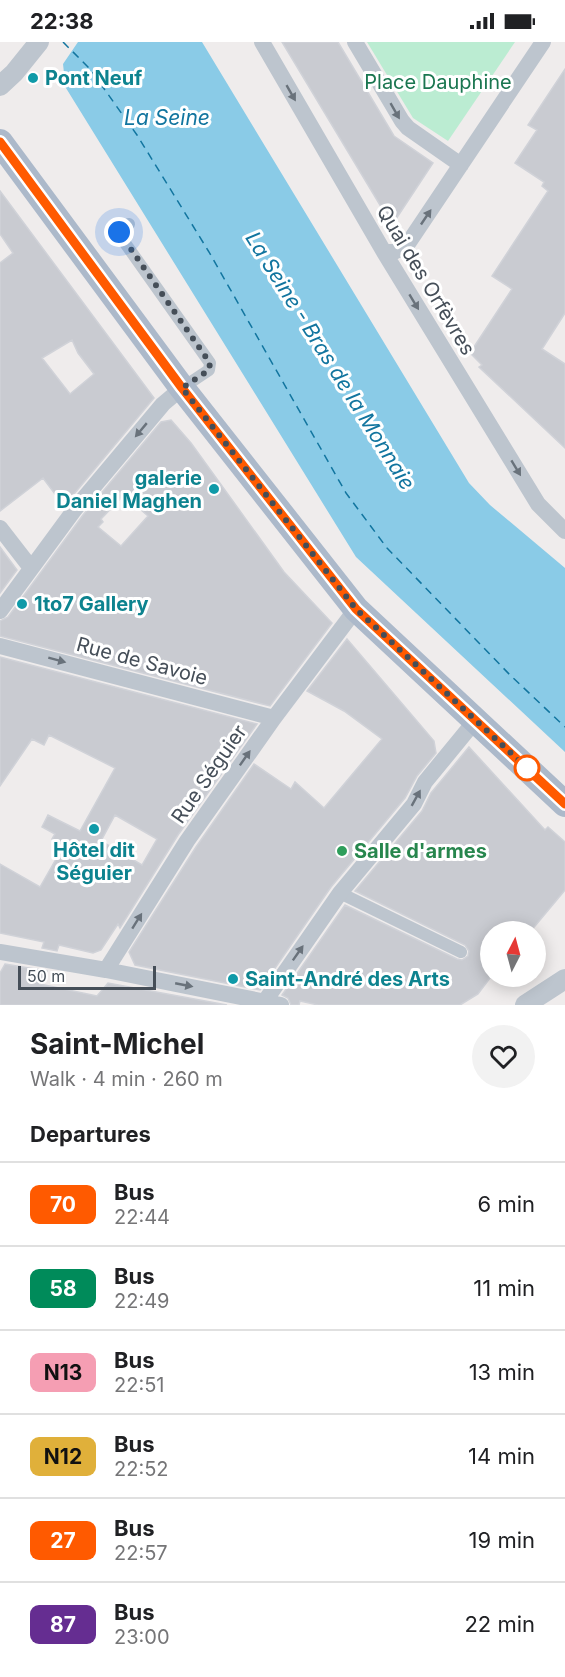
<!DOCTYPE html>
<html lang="en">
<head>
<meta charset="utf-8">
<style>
	:root { --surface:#fff; --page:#f2f2f2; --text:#202124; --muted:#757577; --line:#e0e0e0 }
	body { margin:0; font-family:Inter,sans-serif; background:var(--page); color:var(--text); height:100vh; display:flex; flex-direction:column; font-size:22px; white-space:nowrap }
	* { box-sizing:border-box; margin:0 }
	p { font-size:20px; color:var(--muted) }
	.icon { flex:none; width:33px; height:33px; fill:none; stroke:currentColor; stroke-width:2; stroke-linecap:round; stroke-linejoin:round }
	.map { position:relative; height:963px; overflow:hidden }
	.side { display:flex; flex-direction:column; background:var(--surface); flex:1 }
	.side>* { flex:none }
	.badge { padding:0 12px; border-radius:9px; font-size:21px; line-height:39px }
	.needle { width:39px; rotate:6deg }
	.fabs { position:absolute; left:480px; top:879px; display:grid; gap:12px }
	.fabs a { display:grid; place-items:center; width:66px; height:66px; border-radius:50%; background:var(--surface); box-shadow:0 3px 15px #0003; font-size:30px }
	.scale { position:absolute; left:18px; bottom:15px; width:138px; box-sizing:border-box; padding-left:6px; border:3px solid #454e58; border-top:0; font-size:16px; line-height:21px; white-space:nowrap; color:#454e58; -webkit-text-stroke:4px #fff; paint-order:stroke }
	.you { position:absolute; width:30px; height:30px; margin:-15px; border:4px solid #fff; border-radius:50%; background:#1a73e8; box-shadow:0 0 0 9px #1a73e833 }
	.map>.badge { position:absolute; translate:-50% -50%; box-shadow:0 0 0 3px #fff }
	h2 { padding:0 30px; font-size:22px; line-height:54px }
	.round { display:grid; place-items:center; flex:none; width:63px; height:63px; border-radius:32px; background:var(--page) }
	.headline { display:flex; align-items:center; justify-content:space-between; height:102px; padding:0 30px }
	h1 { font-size:28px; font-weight:700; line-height:45px }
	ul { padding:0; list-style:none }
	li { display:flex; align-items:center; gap:18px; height:84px; padding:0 30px; border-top:2px solid var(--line) }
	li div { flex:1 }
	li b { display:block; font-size:22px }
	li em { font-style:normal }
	li .badge { min-width:66px; font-weight:700; text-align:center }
	.status { display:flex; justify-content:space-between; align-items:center; height:42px; padding:0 30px; background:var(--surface); direction:ltr }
	.status svg { height:16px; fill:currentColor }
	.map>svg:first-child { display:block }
</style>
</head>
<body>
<div class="status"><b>22:38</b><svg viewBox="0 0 49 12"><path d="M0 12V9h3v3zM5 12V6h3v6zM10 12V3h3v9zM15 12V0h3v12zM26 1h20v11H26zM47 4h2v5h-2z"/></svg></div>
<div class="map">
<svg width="565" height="963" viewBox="0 0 565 963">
	<rect width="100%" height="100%" fill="#efecec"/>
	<!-- green -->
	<path fill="#bbecd2" d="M367,0H515L448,99L413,76Z"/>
	<!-- water -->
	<path fill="#8acbe7" d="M27,0H202L469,441L490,463L565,526V710L356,515L61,38Z"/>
	<!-- pier -->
	<path fill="#efecec" d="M24,0H78L63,22L64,31L57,38Z"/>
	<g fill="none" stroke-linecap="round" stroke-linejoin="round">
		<!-- ferry -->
		<path stroke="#12759f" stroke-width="1.5" stroke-dasharray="8 6" stroke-linecap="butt" d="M63,0L90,27L137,93L209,210L346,451L387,506L510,633L565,685"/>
	</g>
	<!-- building -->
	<path fill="#c9cbd1" stroke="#d0d2d8" stroke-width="1.5" fill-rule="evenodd" d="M282,0H338L394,94L433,121L392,183Z
		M565,27V271L542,307L565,322V406L479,325L482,323L470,311L512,247L492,234L548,149L542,144L544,140L515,121L537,88L528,83Z
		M0,149L154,356L64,464L43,436L0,469V221L13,211L0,192ZM72,298L78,311L94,332L70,352L42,316Z
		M171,378L191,401L284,530L332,581L270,664L0,594V579L8,575L83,473L161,380ZM124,453L148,474L121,504L98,485L103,480L101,477Z
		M0,505L17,528L0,551Z
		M347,597L434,699L436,711L417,734L405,756L331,845L260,948L135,923L129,910L196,805L254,722L291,747L295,740L324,766L382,697L344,669L307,649Z
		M0,615L257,682L178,793L120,886L118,882L101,908L93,911L59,903L57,909L42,906L44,900L0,891V822L40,845L64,803L52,797L55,792L42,785L48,773L80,789L115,726L49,693L44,703L32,697L0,744ZM115,773L157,797L142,823L101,799Z
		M469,705L545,788L548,785L565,800V848L530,890H490V936L478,952L460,963H318L300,959L299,963H291L288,956L282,953L345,863L457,917L462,918L468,914L469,909L465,903L355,849L422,769L431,751Z
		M5,922L47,929L40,942L97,954L108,941L227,963H0V931Z"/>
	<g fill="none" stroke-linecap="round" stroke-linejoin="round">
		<!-- pedestrian -->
		<path stroke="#bdc5ce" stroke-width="12" d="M129,182L119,190L125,201L210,321L209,328L182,346
			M340,851L461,910"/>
		<!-- minor -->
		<path stroke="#bdc5ce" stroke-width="16" d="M262,0L384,210L538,462L565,489
			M355,0L402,79L408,86L461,123
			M384,210H394L407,203L543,0
			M0,486L31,526
			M0,569L75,467L163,362L182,346
			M0,604L274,676
			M0,910L106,928L281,963
			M106,928L187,799L274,676L356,567
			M265,959L340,851L414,762L425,740L475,679"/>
		<!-- tertiary -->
		<path stroke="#bdc5ce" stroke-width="20" d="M0,44L14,31L39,0
			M525,963L565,937"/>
		<!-- primary -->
		<path stroke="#acb9ca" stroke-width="26" d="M0,100L182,346L356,567L565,762"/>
	</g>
	<!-- one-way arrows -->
	<defs><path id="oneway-solid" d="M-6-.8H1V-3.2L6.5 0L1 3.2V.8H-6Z" transform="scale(1.5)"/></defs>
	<g fill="#69727b">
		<use href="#oneway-solid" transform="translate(291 51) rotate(60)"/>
		<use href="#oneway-solid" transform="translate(395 69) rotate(60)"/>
		<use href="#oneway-solid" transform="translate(426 175) rotate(-56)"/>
		<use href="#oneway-solid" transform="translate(414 260) rotate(59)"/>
		<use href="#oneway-solid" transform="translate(141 388) rotate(130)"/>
		<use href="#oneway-solid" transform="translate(516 426) rotate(59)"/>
		<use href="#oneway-solid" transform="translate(57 618) rotate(15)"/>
		<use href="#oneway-solid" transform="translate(245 716) rotate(-55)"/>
		<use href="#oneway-solid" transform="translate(416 756) rotate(-61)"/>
		<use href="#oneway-solid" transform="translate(137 879) rotate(-58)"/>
		<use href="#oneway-solid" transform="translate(298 911) rotate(-55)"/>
		<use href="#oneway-solid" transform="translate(184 943) rotate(11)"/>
	</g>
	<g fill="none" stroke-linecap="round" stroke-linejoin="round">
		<defs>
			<path id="line" d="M0,100L182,346L356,567L565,762"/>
		</defs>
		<!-- line casing -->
		<use href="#line" stroke="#fff" stroke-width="14"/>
		<!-- line -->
		<use href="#line" stroke="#ff5a00" stroke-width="9"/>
		<!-- walk -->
		<path stroke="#454e58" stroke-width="6" stroke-dasharray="0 10.8" d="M119,190L210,321L209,328L182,346L356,567L527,726"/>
	</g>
	<!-- markers -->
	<g fill="#0f9aa8" stroke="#fff" stroke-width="2">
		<circle cx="33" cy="36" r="6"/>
		<circle cx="214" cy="447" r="6"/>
		<circle cx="22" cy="562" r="6"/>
		<circle cx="94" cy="787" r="6"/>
		<circle cx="233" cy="937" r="6"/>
	</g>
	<circle fill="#fff" stroke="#ff5a00" stroke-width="3" cx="527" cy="726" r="12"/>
	<circle fill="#2e9e5b" stroke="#fff" stroke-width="2" cx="342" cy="809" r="6"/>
	<g text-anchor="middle" stroke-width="6" stroke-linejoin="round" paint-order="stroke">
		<!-- culture labels -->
		<g font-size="20" font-weight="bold" fill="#0d838f" stroke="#fff" text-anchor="start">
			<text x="45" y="43">Pont Neuf</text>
			<text x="202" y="443" text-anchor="end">galerie<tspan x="202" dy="23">Daniel Maghen</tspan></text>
			<text x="34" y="569">1to7 Gallery</text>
			<text x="94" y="815" text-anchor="middle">Hôtel dit<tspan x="94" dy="23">Séguier</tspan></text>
			<text x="245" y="944">Saint-André des Arts</text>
		</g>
		<!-- park labels -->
		<g font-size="20" fill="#1a7650" stroke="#fff">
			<text x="438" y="47">Place Dauphine</text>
		</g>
		<!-- street labels -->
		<g font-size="20" fill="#454e58" stroke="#fff">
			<text transform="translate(426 238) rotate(59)" y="7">Quai des Orfèvres</text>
			<text transform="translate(142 619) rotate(15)" y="7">Rue de Savoie</text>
			<text transform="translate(209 732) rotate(-55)" y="7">Rue Séguier</text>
		</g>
		<!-- leisure labels -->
		<g font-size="20" font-weight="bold" fill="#27864d" stroke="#fff" text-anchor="start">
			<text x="354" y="816">Salle d'armes</text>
		</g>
		<!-- water labels -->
		<g font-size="21" font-style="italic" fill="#12759f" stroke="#fff">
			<text x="167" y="83">La Seine</text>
			<text transform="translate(330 319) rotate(58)" y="7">La Seine - Bras de la Monnaie</text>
		</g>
	</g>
</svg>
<div class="fabs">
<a><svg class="needle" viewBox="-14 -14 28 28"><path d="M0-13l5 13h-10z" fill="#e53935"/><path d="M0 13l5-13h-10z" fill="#757577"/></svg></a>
</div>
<div class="scale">50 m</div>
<div class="you" style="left:119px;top:190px"></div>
</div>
<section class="side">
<div class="headline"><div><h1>Saint-Michel</h1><p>Walk · 4 min · 260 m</p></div><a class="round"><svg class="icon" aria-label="heart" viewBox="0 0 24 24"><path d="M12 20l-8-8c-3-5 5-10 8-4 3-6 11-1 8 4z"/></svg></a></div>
<h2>Departures</h2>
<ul>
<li><span class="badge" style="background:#ff5a00;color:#fff">70</span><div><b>Bus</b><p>22:44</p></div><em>6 min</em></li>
<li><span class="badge" style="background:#008b5a;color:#fff">58</span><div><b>Bus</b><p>22:49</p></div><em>11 min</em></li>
<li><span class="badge" style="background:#f59eb3;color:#111">N13</span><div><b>Bus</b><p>22:51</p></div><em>13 min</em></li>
<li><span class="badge" style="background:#e0b03a;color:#111">N12</span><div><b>Bus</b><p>22:52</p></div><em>14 min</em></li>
<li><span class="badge" style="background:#ff5a00;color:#fff">27</span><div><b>Bus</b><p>22:57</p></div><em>19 min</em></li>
<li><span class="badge" style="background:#652d91;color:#fff">87</span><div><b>Bus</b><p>23:00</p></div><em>22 min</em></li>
</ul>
</section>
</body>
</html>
